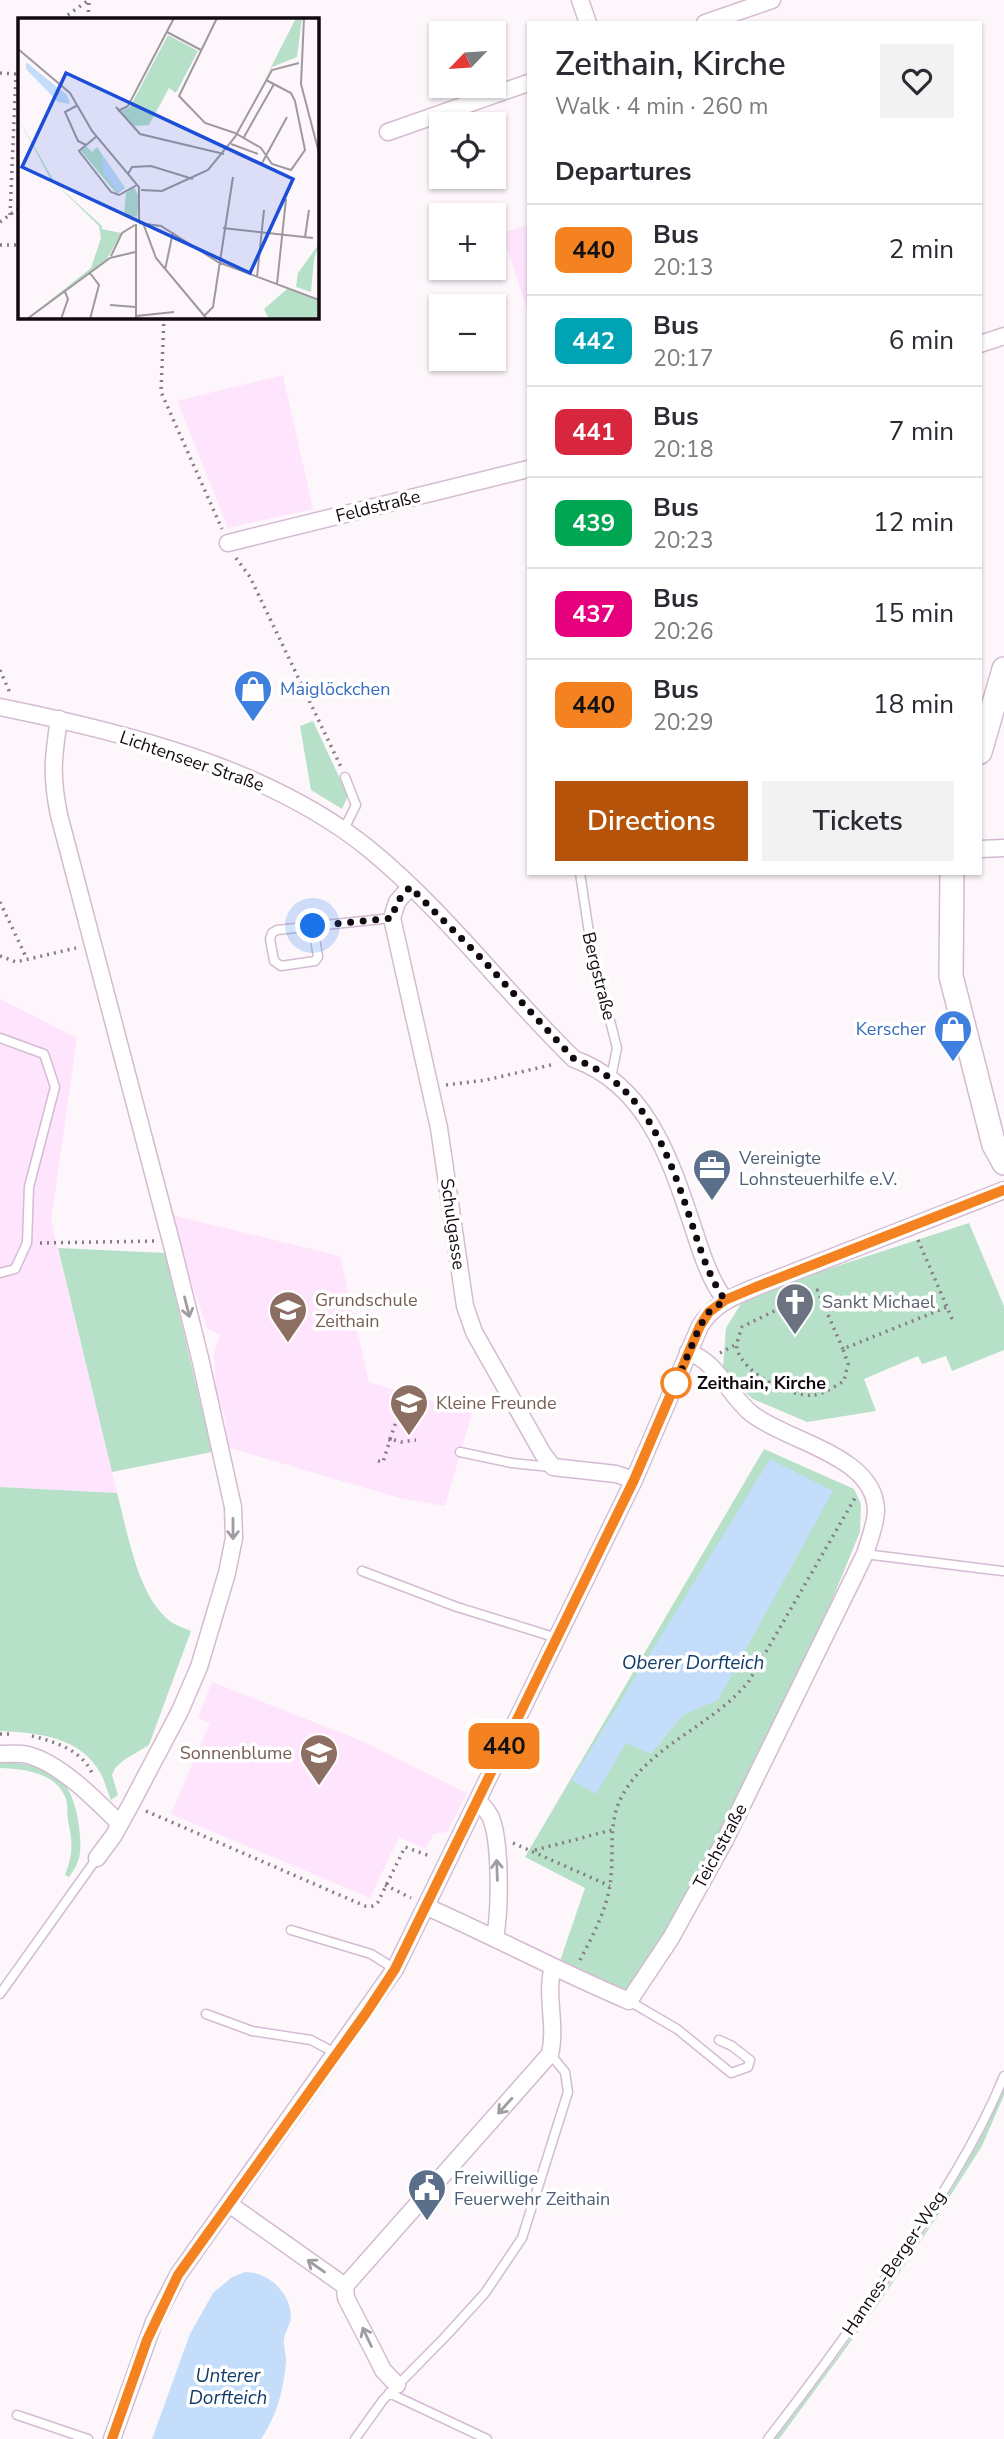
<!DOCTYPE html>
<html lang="en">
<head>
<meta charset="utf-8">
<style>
	:root { --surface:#fff; --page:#f2f2f3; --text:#2b2b33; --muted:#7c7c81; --line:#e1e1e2; --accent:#b45309 }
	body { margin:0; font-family:"Nunito Sans",sans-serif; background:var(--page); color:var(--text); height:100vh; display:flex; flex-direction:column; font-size:26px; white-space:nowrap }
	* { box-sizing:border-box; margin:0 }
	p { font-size:23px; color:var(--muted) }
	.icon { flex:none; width:38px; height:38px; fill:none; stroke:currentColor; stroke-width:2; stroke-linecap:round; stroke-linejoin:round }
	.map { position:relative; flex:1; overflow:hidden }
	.drawer { position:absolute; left:527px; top:21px; width:455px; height:854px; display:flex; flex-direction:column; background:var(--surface); border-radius:0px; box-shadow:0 2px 5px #0004 }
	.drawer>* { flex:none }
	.badge { padding:0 14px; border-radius:10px; font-size:24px; line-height:46px }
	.needle { width:46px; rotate:245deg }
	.fabs { position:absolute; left:429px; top:21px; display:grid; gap:14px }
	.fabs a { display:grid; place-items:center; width:77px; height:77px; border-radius:0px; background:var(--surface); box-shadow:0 2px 5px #0004; font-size:35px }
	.you { position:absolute; width:35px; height:35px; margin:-18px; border:5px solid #fff; border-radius:50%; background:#1a73e8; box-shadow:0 0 0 10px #1a73e833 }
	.map>.badge { position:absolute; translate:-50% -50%; box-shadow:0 0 0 4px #fff }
	h2 { padding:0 28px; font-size:26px; line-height:63px }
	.round { display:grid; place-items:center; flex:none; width:74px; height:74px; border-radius:0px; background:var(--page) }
	.headline { display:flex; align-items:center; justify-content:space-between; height:119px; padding:0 28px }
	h1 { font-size:33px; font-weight:600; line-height:52px }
	.button { display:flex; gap:14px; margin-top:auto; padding:14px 28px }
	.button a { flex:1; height:80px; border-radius:0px; background:var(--accent); color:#fff; font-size:28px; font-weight:600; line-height:80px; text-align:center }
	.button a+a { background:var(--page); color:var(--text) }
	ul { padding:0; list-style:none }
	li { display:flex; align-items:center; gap:21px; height:91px; padding:0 28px; border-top:2px solid var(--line) }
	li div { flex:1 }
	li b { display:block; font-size:26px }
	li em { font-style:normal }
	li .badge { min-width:77px; font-weight:700; text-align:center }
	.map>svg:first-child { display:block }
</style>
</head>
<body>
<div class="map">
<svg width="1004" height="2439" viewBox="0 0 1004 2439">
	<rect width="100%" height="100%" fill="#fdf7fc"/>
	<!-- built -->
	<path fill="#fee4fc" d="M528,225V312L502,233Z
		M283,375L313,509L228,528L177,401Z
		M0,999L77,1038L51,1221L117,1493L0,1487Z
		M168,1214L340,1256L369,1382L472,1413L445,1506L403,1499L227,1447L226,1421L216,1392L214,1353L220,1335L207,1328Z
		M212,1682L364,1742L467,1793L447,1832L434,1834L425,1849L399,1837L370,1898L171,1814L210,1723L198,1718Z"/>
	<!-- green -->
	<path fill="#b6e0c7" d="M313,721L348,796L342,809L311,790L300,726Z
		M969,1223L1004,1306V1350L952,1371L946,1356L922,1364L918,1356L864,1379L876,1411L807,1422L753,1399L733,1382L723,1368L726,1328L742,1302L785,1283Z
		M58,1248L165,1253L212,1452L112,1472Z
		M764,1449L854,1489L861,1504L860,1532L825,1617L718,1841L665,1937L632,1985L624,1990L559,1964L585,1888L525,1857Z
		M0,1487L117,1493C128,1533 137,1596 171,1622C177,1626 185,1628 191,1631L149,1745L124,1760L115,1768L112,1775L118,1795L111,1800C107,1791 105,1782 101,1774C80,1736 38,1733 0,1731Z
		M0,1762C49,1764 72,1774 79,1826C81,1846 83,1860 69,1877L65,1875C73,1854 73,1843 68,1821C67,1814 68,1806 66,1799C56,1772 24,1769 0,1768Z
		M1004,2086V2095L982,2146L934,2221L879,2303L779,2439H775C847,2345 920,2248 977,2145C988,2126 995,2106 1004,2086Z"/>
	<!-- water -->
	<path fill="#c4ddfb" d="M770,1459L833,1491L718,1700L683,1715L651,1754L626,1743L596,1794L572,1780Z
		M245,2272C268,2272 291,2292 291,2318C290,2325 285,2332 284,2339C283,2346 286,2354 286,2361C284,2388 277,2416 261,2439H152L190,2334L213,2293L232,2277Z"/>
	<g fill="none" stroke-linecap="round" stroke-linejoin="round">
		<defs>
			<path id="lane" d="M343,831L356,805L345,777
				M580,873L591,946L617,1048L611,1078
				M313,926L318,957L315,961L281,966L274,961L270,939L272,933L277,930L392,918
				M0,1038L44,1054L55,1087L29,1187L27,1243L15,1269L0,1273
				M460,1452L512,1463L550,1467
				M865,1554L1002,1571
				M362,1571L457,1607L557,1638
				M291,1930L371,1954L395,1969
				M0,1994L97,1858
				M629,2001L677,2029L731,2073L748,2067L750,2060L732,2046L719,2040
				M206,2014L252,2031L311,2040L337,2054
				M389,2393L487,2439
				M17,2415L88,2439
				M355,2439L383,2400L445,2337L485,2293L522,2238L568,2092L565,2072L550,2054
				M768,2439C813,2381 856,2322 897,2262C938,2202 977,2142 1004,2076"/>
			<path id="street" d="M580,0L588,23
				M705,23L772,0
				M388,132L528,83
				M980,344L1004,336
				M228,543L528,469
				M0,707C124,732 269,768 369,849C445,911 504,991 574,1059C647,1085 670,1159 693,1227C701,1252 709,1278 725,1300
				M59,719C53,758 51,776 59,815L173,1249L200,1358L233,1507L234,1538L227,1573L199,1667L180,1711L131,1804L114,1835L97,1858
				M980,849L1004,848
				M410,887L397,902L392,918L439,1128L465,1306L474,1332L543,1454L553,1467L616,1474L634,1480
				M0,1754C9,1754 19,1753 28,1755C60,1763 97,1801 120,1824
				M478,1801C483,1806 488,1811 491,1818C501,1843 500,1911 495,1938
				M427,1907C495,1937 560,1972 629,2001L671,1938L724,1842L865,1554C869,1541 875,1526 876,1512C877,1456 788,1442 752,1414C728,1395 718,1362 688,1352
				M229,2204L345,2286L550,2054C557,2025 545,1995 553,1967
				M345,2286L346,2298L374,2352L383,2370L397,2385
				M112,2439L154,2322L178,2275L395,1969L634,1480L700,1326C714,1304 732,1297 756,1287L1004,1190"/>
			<path id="secondary" d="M980,752L1004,669
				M952,873L951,976L994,1145L1004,1163"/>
		</defs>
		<!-- lane casing -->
		<use href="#lane" stroke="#d4bbd2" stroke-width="11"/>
		<!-- street casing -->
		<use href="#street" stroke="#d4bbd2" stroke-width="19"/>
		<!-- secondary casing -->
		<use href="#secondary" stroke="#d4bbd2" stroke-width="26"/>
		<!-- path -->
		<path stroke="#847d83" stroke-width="3.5" stroke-dasharray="2 5" stroke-linecap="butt" d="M62,19L89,0
			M88,19L89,0
			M0,73L16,74L19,68
			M10,215L16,74
			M0,222L19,208
			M0,245H19
			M164,317L161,392L222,529
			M236,558L250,577L341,767
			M0,670L10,693
			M0,902L27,959
			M0,956L16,962L76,948
			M446,1085L486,1080L555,1064
			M918,1240L953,1321
			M40,1243L155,1241
			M843,1349L817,1290L742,1327C740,1333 736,1343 737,1349C743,1373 791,1398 814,1395C823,1394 836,1386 844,1381L848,1364L843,1349L947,1307
			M720,1353L737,1344
			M390,1439L397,1419H405
			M394,1440L401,1442L416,1440
			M378,1461L383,1462L390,1440L385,1439
			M0,1734H11
			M32,1736C56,1742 81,1750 92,1773
			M146,1811L365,1906H373L378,1902L405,1847L430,1856
			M513,1843L610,1886
			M535,1850L612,1830
			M385,1885L411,1898
			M580,1960C592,1937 606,1911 610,1885C615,1853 606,1820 625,1791C653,1744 715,1724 749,1681L855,1498"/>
		<!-- lane -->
		<use href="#lane" stroke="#fff" stroke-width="8"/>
		<!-- street -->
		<use href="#street" stroke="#fff" stroke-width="16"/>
		<!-- secondary -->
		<use href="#secondary" stroke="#fff" stroke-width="23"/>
	</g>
	<!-- one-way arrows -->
	<defs><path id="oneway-shaft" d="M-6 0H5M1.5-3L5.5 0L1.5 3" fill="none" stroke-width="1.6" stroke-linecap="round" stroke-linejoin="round" transform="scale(1.75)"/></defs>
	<g stroke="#a09da0">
		<use href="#oneway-shaft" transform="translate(187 1307) rotate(76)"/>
		<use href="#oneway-shaft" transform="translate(233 1529) rotate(90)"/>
		<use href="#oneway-shaft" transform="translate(497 1870) rotate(-92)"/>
		<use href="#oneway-shaft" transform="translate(505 2106) rotate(132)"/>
		<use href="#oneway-shaft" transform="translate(316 2266) rotate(-145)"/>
		<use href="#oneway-shaft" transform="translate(367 2337) rotate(-115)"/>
	</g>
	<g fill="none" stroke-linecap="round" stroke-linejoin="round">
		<defs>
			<path id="line" d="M112,2439L147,2340L178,2275L366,2013L395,1969L634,1480L700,1326L709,1312L725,1300L756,1287L1004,1190"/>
		</defs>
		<!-- line casing -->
		<use href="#line" stroke="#fff" stroke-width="16"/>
		<!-- line -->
		<use href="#line" stroke="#f58220" stroke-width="10"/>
		<!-- walk -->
		<path stroke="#120911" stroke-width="7" stroke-dasharray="0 12.6" d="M313,926L392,918L397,902L410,887L482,959L574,1059C645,1084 669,1155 691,1221C700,1248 708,1276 725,1300L709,1312L700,1326L676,1383"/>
	</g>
	<!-- icons -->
	<defs>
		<symbol id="shop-pin" viewBox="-11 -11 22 30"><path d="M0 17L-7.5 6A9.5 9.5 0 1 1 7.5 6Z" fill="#3f7fe0" stroke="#fff"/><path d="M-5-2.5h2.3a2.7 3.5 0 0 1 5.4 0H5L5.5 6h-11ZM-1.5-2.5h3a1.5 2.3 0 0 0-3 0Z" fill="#fff"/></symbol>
		<symbol id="office-pin" viewBox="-11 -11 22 30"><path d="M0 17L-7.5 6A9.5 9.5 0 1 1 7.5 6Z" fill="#5c6f8a" stroke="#fff"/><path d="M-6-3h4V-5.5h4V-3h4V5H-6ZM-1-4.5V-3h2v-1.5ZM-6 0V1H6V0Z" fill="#fff"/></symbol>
		<symbol id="church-pin" viewBox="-11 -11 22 30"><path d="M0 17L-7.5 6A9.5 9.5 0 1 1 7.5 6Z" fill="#6b7280" stroke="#fff"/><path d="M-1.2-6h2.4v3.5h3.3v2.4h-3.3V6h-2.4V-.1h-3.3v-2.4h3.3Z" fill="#fff"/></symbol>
		<symbol id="school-pin" viewBox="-11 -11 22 30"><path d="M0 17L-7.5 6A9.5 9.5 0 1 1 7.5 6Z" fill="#8d6e63" stroke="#fff"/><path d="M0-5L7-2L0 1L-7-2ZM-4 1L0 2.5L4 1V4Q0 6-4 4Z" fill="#fff"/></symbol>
		<symbol id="civic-pin" viewBox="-11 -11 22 30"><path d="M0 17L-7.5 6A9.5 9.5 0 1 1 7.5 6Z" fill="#5c6f8a" stroke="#fff"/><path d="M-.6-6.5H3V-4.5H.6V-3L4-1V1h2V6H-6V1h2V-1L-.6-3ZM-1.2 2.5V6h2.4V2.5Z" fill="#fff"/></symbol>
	</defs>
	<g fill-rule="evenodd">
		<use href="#shop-pin" x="231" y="667" width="44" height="60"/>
		<use href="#shop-pin" x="931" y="1007" width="44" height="60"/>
		<use href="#office-pin" x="690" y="1146" width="44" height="60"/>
		<use href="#church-pin" x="773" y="1280" width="44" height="60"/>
		<use href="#school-pin" x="266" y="1288" width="44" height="60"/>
		<use href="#school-pin" x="387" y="1381" width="44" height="60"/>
		<use href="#school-pin" x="297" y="1731" width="44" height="60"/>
		<use href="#civic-pin" x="405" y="2166" width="44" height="60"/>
	</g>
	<!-- markers -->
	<circle fill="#fff" stroke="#f58220" stroke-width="3.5" cx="676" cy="1383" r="14"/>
	<g text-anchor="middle" stroke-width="7" stroke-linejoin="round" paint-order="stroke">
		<!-- street labels -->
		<g font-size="18" fill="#120911" stroke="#fff">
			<text transform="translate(378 506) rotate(-14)" y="6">Feldstraße</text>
			<text transform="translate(192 761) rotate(19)" y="6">Lichtenseer Straße</text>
			<text transform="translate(599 976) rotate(76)" y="6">Bergstraße</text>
			<text transform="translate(453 1224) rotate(82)" y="6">Schulgasse</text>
			<text transform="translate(720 1846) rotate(-62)" y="6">Teichstraße</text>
			<text transform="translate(894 2263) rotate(-56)" y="6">Hannes-Berger-Weg</text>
		</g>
		<!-- shop labels -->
		<g font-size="18" fill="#366cbe" stroke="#fff" text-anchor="start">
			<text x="280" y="695">Maiglöckchen</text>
			<text x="926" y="1035" text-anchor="end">Kerscher</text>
		</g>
		<!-- service labels -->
		<g font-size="18" fill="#4e5e75" stroke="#fff" text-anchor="start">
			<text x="739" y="1164">Vereinigte<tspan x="739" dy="21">Lohnsteuerhilfe e.V.</tspan></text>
			<text x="454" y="2184">Freiwillige<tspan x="454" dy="21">Feuerwehr Zeithain</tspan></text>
		</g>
		<!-- education labels -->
		<g font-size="18" fill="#785e54" stroke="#fff" text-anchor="start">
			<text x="315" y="1306">Grundschule<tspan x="315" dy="21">Zeithain</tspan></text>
			<text x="436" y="1409">Kleine Freunde</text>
			<text x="292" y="1759" text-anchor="end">Sonnenblume</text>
		</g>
		<!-- worship labels -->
		<g font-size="18" fill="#5b616d" stroke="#fff" text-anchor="start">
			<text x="822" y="1308">Sankt Michael</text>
		</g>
		<!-- stop labels -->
		<g font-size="18" font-weight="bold" fill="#120911" stroke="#fff" text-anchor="start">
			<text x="697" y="1389">Zeithain, Kirche</text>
		</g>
		<!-- water labels -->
		<g font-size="19" font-style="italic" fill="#123c69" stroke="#fff">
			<text x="693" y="1669">Oberer Dorfteich</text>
			<text x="228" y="2382">Unterer<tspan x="228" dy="22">Dorfteich</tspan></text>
		</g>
	</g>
	<!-- overview -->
	<g transform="translate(18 18)">
		<rect width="301" height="301" fill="#fdf7fc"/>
		<path d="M278,0H284L279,39L254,49L245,65ZM150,17L180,33L158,75L151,70L131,107L115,108L103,93L112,89ZM0,100L37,165L84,208V211L103,215L89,241L8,301L73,250L83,220L81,208L44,172L32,160ZM68,128L74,134L79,129L107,170L99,176L63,133ZM116,169L121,179L119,199L106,198L108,175ZM301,226L296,241L293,274L278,269L280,255ZM269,271L301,283V301H251L246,291Z" fill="#b6e0c7"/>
		<path d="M8,44L49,77L52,86L40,84L8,51ZM84,137L106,170L100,174L85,154Z" fill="#c4ddfb"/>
		<path fill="none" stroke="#9f989e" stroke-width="2" d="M199,0L161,78L187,105L217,115L243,130L254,146L273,152L287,132L277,83L273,75L248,62M286,0L283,66L301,135M149,14L183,32M0,31L52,75L74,113L121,169V205M60,87L47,94L60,123L68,127M98,89L122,116L206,136M100,93L110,88L156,0M79,118L61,133L93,174L101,177L119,167M226,119L256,66M213,126L240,136M244,145L269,99M110,156L114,149L133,148L175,161M123,172L144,173L190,152L217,119L254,52L281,45M121,205L143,208L200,244L301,282M125,205L138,240L189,301M205,210L295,220M287,219L291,192M93,238L104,215L117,207M147,252L155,214M239,259L246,192M259,266L268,181M92,287L118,289M118,298L156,294M186,298L195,289L215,159M9,301L92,240L117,234M43,301L50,281L47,274M72,301L81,267L72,255M118,301V206"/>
		<path fill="#1d4ed8" fill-opacity="0.15" stroke="#1d4ed8" stroke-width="3.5" d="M48,55L275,161L232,255L4,149Z"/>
		<rect width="301" height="301" fill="none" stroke="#120911" stroke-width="3.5"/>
	</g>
</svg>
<div class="fabs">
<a><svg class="needle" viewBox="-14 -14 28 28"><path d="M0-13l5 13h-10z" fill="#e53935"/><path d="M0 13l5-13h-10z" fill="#7c7c81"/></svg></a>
<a><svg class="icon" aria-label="locate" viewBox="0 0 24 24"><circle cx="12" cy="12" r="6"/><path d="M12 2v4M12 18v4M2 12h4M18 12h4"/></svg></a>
<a>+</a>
<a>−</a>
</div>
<div class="you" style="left:313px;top:926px"></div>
<b class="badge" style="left:504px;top:1746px;background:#f58220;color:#111">440</b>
<section class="drawer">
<div class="headline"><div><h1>Zeithain, Kirche</h1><p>Walk · 4 min · 260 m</p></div><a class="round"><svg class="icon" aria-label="heart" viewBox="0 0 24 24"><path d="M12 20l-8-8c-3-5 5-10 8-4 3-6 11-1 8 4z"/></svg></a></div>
<h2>Departures</h2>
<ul>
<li><span class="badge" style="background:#f58220;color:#111">440</span><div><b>Bus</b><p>20:13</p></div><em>2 min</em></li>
<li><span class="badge" style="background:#00a3b4;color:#fff">442</span><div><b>Bus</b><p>20:17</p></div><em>6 min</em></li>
<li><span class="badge" style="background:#d7263d;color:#fff">441</span><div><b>Bus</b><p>20:18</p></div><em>7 min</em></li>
<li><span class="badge" style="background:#00a651;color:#fff">439</span><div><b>Bus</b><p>20:23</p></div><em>12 min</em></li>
<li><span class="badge" style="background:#e6007e;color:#fff">437</span><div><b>Bus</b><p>20:26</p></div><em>15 min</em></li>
<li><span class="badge" style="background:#f58220;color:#111">440</span><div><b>Bus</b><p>20:29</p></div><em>18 min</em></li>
</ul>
<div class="button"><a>Directions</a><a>Tickets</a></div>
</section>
</div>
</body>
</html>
